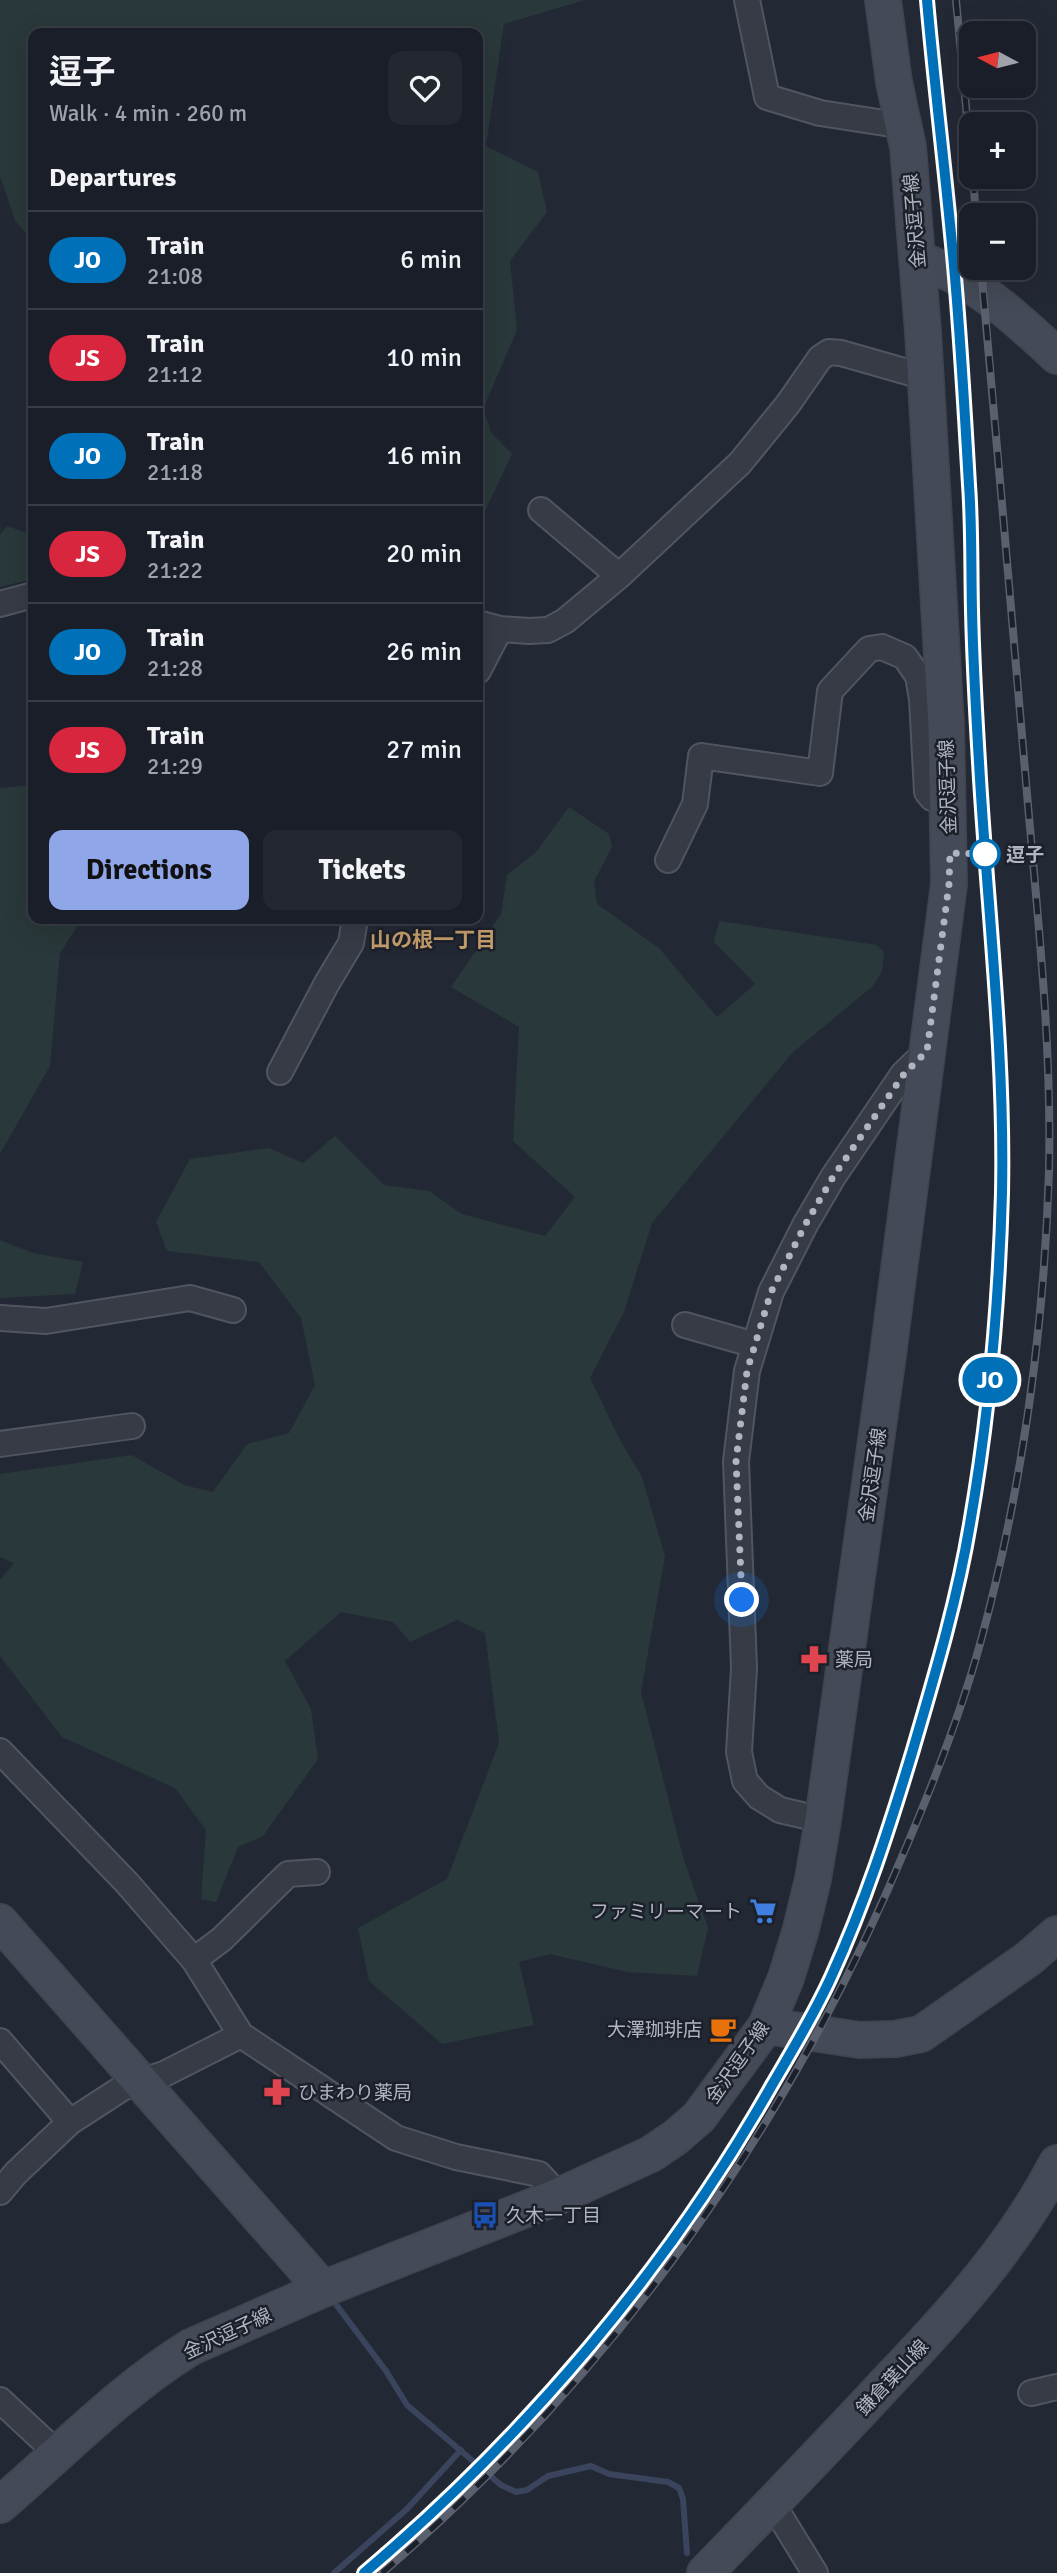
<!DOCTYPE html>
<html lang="en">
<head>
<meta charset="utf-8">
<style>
	:root { --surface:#1a1e28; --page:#232730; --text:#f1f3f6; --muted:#9fa2a8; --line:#383c45; --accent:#8fa6e9 }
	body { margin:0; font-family:Signika,"Noto Sans JP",sans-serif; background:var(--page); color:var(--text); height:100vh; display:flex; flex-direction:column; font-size:26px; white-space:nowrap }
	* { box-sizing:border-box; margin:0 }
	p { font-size:23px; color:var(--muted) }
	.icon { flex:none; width:38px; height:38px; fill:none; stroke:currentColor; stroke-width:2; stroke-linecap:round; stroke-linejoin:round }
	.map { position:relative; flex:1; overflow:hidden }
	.sheet { position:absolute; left:28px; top:28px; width:455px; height:896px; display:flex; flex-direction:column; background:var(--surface); border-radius:14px; box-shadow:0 7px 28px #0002,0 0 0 2px var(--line) }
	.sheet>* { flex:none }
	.badge { padding:0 14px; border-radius:23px; font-size:24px; line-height:46px }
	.needle { width:46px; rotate:277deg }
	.buttons { position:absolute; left:959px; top:21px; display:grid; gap:14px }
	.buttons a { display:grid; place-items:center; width:77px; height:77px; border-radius:14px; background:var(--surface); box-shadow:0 7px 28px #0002,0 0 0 2px var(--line); font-size:35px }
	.you { position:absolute; width:35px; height:35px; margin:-18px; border:5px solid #fff; border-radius:50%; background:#1a73e8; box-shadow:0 0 0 10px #1a73e833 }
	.map>.badge { position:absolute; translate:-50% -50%; box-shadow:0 0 0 4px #fff }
	h2 { padding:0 21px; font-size:26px; line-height:63px }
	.round { display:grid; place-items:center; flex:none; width:74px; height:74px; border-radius:14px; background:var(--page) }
	.summary { display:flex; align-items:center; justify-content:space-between; height:119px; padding:0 21px }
	h1 { font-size:33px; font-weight:700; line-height:52px }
	.button { display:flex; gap:14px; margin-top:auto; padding:14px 21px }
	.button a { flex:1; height:80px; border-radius:14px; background:var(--accent); color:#111; font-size:28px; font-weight:700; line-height:80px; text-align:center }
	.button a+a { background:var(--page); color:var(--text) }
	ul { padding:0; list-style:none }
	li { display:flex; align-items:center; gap:21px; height:98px; padding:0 21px; border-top:2px solid var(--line) }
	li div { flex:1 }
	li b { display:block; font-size:26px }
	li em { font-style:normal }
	li .badge { min-width:77px; font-weight:700; text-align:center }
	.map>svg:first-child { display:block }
</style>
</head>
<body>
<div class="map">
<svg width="1057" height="2573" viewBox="0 0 1057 2573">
	<rect width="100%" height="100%" fill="#232835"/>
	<!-- green -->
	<path fill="#29383a" d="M0,0H585L504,24L486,146L538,172L547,212L510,261L517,330L483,409L492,434L512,454L478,526V33H33V243L15,220L0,176Z
		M7,526L33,535V579L0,587V535Z
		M33,785V919H82L60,953L50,1066L0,1154V788Z
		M569,807L609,834L612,847L594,881L597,904L659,948L717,1017L755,984L714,942L719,921L877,945L884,952L882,971L873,986L792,1053L652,1223L624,1312L590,1378L620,1440L642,1477L665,1556L641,1692L683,1857L708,1928L697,1976L627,1972L550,1954L519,1962L534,2025L442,2044L369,1981L358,1928L447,1879L499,1743L485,1633L457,1620L410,1642L393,1622L341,1612L285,1661L311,1709L318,1759L263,1836L238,1847L216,1902L201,1899L206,1830L175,1788L62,1737L0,1656V1580L14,1563L0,1557V1474L132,1455L184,1485L213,1492L247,1444L289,1433L315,1385L301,1318L259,1262L167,1251L156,1222L190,1159L269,1148L303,1163L335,1136L384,1185L429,1191L462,1214L545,1236L575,1197L513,1141L519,1027L451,987L501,914L507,875L536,852Z
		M0,1240L33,1253L83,1262L75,1294L0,1298Z"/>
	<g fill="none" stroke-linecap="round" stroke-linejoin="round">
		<!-- stream -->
		<path stroke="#3a445c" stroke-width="6" d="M335,2303L386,2371L407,2405L501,2485L516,2492L527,2490L548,2476L591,2466L609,2474L668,2482L679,2488L683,2499L687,2553
			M334,2573L407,2509L461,2450"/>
		<defs>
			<path id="street" d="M747,0L767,97L820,113L904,126
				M541,510L619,576
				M0,604L33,595
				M478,623L500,629L529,631L548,630L565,621L619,576L740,463L788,404L820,358L829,352L841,353L925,377
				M478,671L500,629
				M668,860L695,804L701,756L820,773L830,691L869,649L882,647L905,657L918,676L922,699L927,792L932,798L947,799
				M280,1072L327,983L351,943L355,919
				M0,1318L46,1321L190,1298L233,1310
				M685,1325L755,1345
				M0,1444L132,1426
				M0,1751L127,1883L194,1960L241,2035L396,2138L456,2157L539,2174L559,2196
				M823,1820L780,1810L759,1797L745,1781L739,1752L744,1668L736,1461L747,1371L771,1292L805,1225L833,1177L903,1074L927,1051
				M194,1960L222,1939L288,1874L317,1872
				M0,2041L70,2122
				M0,2192L16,2173L70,2122L124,2087L164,2074L241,2035
				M1031,2393L1057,2387
				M0,2400L58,2454
				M772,2503L815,2573"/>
			<path id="secondary" d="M917,259C973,278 1014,316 1057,356
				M0,1922L323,2289
				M766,2026L860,2040L895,2039L921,2034L1028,1959L1057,1934
				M0,2505C62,2452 121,2390 191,2347L323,2289L559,2196L651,2154L676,2137L699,2117L766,2026L786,1978L801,1929L813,1879L823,1820L887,1362L949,884L946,725L923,332L908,147L894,82L883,0
				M705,2573C768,2508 831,2443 892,2377C954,2312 1015,2244 1057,2163"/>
		</defs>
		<!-- street casing -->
		<use href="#street" stroke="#515560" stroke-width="28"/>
		<!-- secondary casing -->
		<use href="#secondary" stroke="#40444f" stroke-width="38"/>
		<!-- street -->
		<use href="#street" stroke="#363b46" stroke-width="24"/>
		<!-- secondary -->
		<use href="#secondary" stroke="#454a58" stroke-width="35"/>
		<defs>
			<path id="rail" d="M956,0L971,160
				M973,177L976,215
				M364,2573C516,2445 647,2290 751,2121C780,2074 809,2026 832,1975C867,1899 892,1820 916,1740C936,1669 957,1597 970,1524C989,1415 999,1303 1002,1193C1005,1053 987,915 980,776C977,721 973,665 972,610C971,573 972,535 970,498C962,332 941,166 927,0
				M382,2573C612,2376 791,2125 907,1845C935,1779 961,1713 980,1644C1022,1490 1044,1330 1049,1171C1052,1041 1037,912 1026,782C1011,611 997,439 981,268"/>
		</defs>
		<!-- rail casing -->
		<use href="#rail" stroke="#5b606e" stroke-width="8"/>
		<!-- rail -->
		<use href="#rail" stroke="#1c202a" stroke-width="5" stroke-dasharray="16" stroke-linecap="butt"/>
	</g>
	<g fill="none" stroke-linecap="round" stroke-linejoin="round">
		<defs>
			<path id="line" d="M364,2573C525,2437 668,2269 772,2085C793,2049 815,2013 832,1975C865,1903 889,1829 912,1753C934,1678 957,1602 970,1524C989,1415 999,1303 1002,1193C1005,1049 987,906 979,762C976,712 973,661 972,610C971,568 972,526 969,485C965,415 961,346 955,277C947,184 935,92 927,0"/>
		</defs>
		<!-- line casing -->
		<use href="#line" stroke="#fff" stroke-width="16"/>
		<!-- line -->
		<use href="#line" stroke="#0070b9" stroke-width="10"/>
		<!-- walk -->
		<path stroke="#b1b5c2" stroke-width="7" stroke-dasharray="0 12.6" d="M742,1600L736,1461L747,1371L771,1292L805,1225L833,1177L904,1074L927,1051L949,884L950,853L985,854"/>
	</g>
	<!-- icons -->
	<defs>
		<symbol id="pharmacy-bare" viewBox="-9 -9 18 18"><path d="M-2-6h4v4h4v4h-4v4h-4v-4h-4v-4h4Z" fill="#e0444e" stroke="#1c202a" stroke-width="2.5" paint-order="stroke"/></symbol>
		<symbol id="supermarket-bare" viewBox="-9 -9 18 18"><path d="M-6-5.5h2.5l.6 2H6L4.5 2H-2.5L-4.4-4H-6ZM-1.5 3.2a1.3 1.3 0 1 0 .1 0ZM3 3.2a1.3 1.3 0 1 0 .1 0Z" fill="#3f7fe0" stroke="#1c202a" stroke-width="2.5" paint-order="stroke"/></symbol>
		<symbol id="cafe-bare" viewBox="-9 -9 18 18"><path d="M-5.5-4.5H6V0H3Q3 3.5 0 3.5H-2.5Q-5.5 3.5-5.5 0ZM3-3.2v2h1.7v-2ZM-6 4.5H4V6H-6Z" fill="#e8710a" stroke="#1c202a" stroke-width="2.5" paint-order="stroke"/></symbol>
		<symbol id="bus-bare" viewBox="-9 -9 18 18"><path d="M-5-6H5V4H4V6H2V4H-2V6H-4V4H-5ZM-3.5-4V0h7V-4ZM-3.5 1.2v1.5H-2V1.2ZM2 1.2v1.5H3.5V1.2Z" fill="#1a4fb4" stroke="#1c202a" stroke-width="2.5" paint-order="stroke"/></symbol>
	</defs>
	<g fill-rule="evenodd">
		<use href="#pharmacy-bare" x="795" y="1640" width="38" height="38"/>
		<use href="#supermarket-bare" x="744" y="1892" width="38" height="38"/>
		<use href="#cafe-bare" x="704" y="2010" width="38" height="38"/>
		<use href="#pharmacy-bare" x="258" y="2073" width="38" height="38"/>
		<use href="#bus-bare" x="466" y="2196" width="38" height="38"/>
	</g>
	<!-- markers -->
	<circle fill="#fff" stroke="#0070b9" stroke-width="3.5" cx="985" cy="854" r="14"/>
	<g text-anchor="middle" stroke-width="5" stroke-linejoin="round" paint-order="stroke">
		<!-- street labels -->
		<g font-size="19" fill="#b1b5c2" stroke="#1c202a">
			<text transform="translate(914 221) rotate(-95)" y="7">金沢逗子線</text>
			<text transform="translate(947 787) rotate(-92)" y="7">金沢逗子線</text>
			<text transform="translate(872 1475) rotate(-82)" y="7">金沢逗子線</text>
			<text transform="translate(737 2062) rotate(-55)" y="7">金沢逗子線</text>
			<text transform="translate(227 2333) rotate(-25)" y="7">金沢逗子線</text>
			<text transform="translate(892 2377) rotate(-47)" y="7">鎌倉葉山線</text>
		</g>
		<!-- stop labels -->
		<g font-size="19" font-weight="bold" fill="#b1b5c2" stroke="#1c202a" text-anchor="start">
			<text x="1006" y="861">逗子</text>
		</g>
		<!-- poi labels -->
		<g font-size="19" fill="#b1b5c2" stroke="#1c202a" text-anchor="start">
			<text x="835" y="1666">薬局</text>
			<text x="742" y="1918" text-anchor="end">ファミリーマート</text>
			<text x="702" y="2036" text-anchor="end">大澤珈琲店</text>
			<text x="298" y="2099">ひまわり薬局</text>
			<text x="506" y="2222">久木一丁目</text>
		</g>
		<!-- neighbourhood labels -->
		<g font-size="21" font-weight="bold" fill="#c49d6a" stroke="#1c202a">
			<text x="433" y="947">山の根一丁目</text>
		</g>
	</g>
</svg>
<div class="buttons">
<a><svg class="needle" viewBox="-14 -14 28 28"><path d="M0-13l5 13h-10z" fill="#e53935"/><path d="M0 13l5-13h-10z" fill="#9fa2a8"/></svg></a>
<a>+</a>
<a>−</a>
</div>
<div class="you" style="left:742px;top:1600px"></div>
<b class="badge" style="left:990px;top:1380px;background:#0070b9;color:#fff">JO</b>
<section class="sheet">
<div class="summary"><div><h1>逗子</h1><p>Walk · 4 min · 260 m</p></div><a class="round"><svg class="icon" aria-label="heart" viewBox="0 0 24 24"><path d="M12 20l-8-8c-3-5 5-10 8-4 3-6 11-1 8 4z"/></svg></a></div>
<h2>Departures</h2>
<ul>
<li><span class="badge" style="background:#0070b9;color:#fff">JO</span><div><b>Train</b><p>21:08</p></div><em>6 min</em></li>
<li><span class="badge" style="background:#d7263d;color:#fff">JS</span><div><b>Train</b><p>21:12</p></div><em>10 min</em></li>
<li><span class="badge" style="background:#0070b9;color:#fff">JO</span><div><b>Train</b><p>21:18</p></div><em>16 min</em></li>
<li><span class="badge" style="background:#d7263d;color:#fff">JS</span><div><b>Train</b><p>21:22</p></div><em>20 min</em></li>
<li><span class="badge" style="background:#0070b9;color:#fff">JO</span><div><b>Train</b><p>21:28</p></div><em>26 min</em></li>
<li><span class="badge" style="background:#d7263d;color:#fff">JS</span><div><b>Train</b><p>21:29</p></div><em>27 min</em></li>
</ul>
<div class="button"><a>Directions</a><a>Tickets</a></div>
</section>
</div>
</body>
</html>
